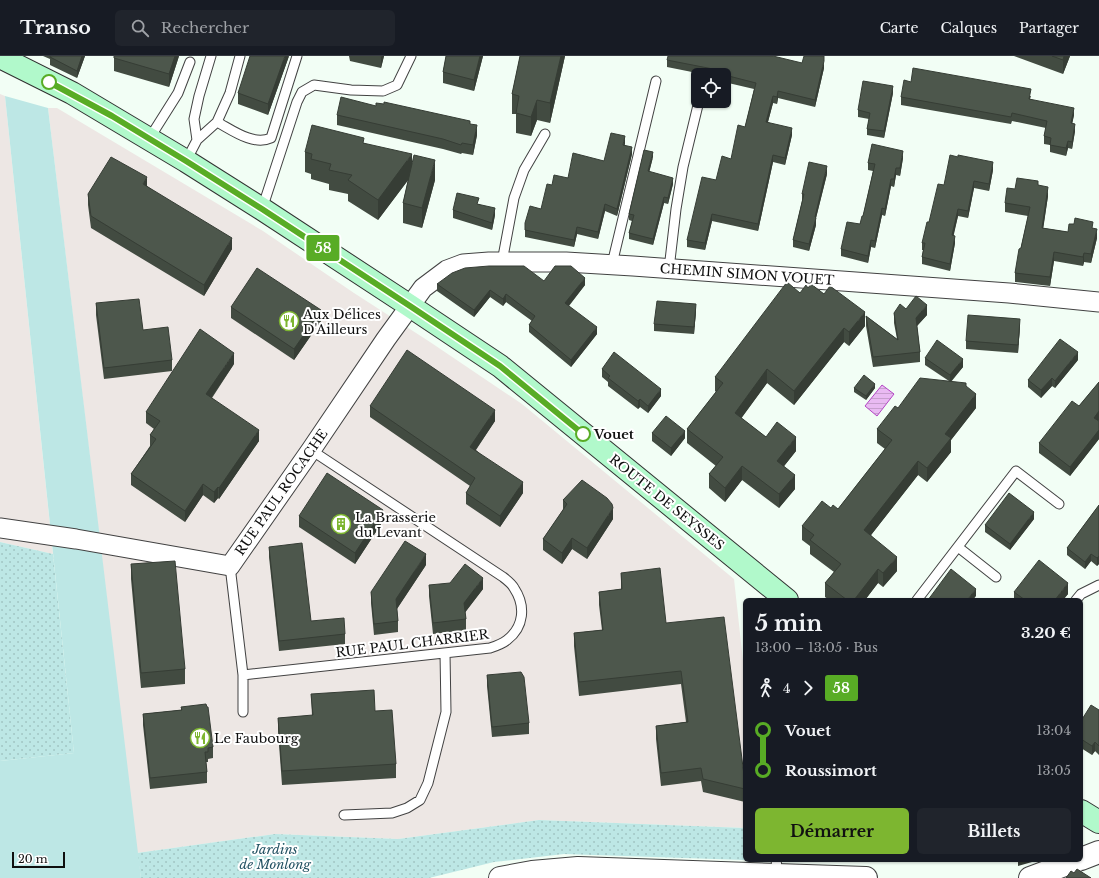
<!DOCTYPE html>
<html lang="fr">
<head>
<meta charset="utf-8">
<style>
	:root { --surface:#171b24; --page:#20242c; --text:#f1f3f6; --muted:#9ea1a6; --line:#363941; --accent:#7db630 }
	body { margin:0; font-family:"Libre Baskerville",serif; background:var(--page); color:var(--text); height:100vh; display:flex; flex-direction:column; font-size:15px; white-space:nowrap }
	* { box-sizing:border-box; margin:0 }
	p { font-size:13px; color:var(--muted) }
	.icon { flex:none; width:22px; height:22px; fill:none; stroke:currentColor; stroke-width:2; stroke-linecap:round; stroke-linejoin:round }
	.map { position:relative; flex:1; overflow:hidden }
	.sheet { position:absolute; left:743px; top:542px; width:340px; height:264px; display:flex; flex-direction:column; background:var(--surface); border-radius:6px; box-shadow:0 1px 3px #0004 }
	.sheet>* { flex:none }
	.badge { padding:0 8px; border-radius:3px; font-size:14px; line-height:26px }
	.tools { position:absolute; left:691px; top:12px; display:grid; gap:8px }
	.tools a { display:grid; place-items:center; width:40px; height:40px; border-radius:6px; background:var(--surface); box-shadow:0 1px 3px #0004; font-size:20px }
	.scale { position:absolute; left:12px; bottom:10px; width:53px; box-sizing:border-box; padding-left:4px; border:2px solid #0f0f0f; border-top:0; font-size:11px; line-height:14px; white-space:nowrap; color:#0f0f0f; -webkit-text-stroke:3px #fff; paint-order:stroke }
	.map>.badge { position:absolute; translate:-50% -50%; box-shadow:0 0 0 2px #fff }
	.legs { display:flex; align-items:center; gap:6px; height:44px; padding:0 12px; font-size:13px }
	.legs p { margin-inline-start:auto }
	.summary { display:flex; align-items:center; justify-content:space-between; height:68px; padding:0 12px }
	h1 { font-size:22px; font-weight:700; line-height:30px }
	.cta { display:flex; gap:8px; margin-top:auto; padding:8px 12px }
	.cta a { flex:1; height:46px; border-radius:6px; background:var(--accent); color:#111; font-size:16px; font-weight:700; line-height:46px; text-align:center }
	.cta a+a { background:var(--page); color:var(--text) }
	ul { padding:0 12px; list-style:none }
	li { display:flex; align-items:center; gap:14px; height:40px; font-size:15px }
	li i { display:grid; place-items:center; width:6px; height:100%; margin:0 5px; background:currentColor }
	li i::after { content:''; width:10px; height:10px; margin:-5px; border:3px solid; border-radius:50%; background:var(--surface) }
	li p { margin-inline-start:auto }
	li:first-child i { background:linear-gradient(#0000 50%,currentColor 0) }
	li:last-child i { background:linear-gradient(currentColor 50%,#0000 0) }
	header { display:flex; align-items:center; gap:24px; box-sizing:border-box; height:56px; padding:0 20px; background:var(--surface); border-bottom:1px solid var(--line) }
	header strong { font-size:19px }
	nav { display:flex; gap:22px; margin-inline-start:auto; font-size:14px }
	.search { width:280px; height:36px; background:var(--page); display:flex; align-items:center; gap:10px; box-sizing:border-box; padding:0 14px; border-radius:6px; color:var(--muted); font-size:15px }
	.map>svg:first-child { display:block }
</style>
</head>
<body>
<header>
<strong>Transo</strong>
<div class="search"><svg class="icon" aria-label="search" viewBox="0 0 24 24"><circle cx="10" cy="10" r="6"/><path d="M15 15l6 6"/></svg>Rechercher</div>
<nav><a>Carte</a><a>Calques</a><a>Partager</a></nav>
</header>
<div class="map">
<svg width="1099" height="822" viewBox="0 0 1099 822">
	<defs>
		<pattern id="grass-dots" width="8" height="8" patternUnits="userSpaceOnUse"><rect width="8" height="8" fill="#bde7e5"/><path d="M2 2h.1M6 6h.1" fill="none" stroke="#a1c5c3" stroke-width="1.8" stroke-linecap="round"/></pattern>
		<pattern id="water-rules" width="6" height="5" patternUnits="userSpaceOnUse"><rect width="6" height="5" fill="#e9baf2"/><path d="M0 2.5h6" fill="none" stroke="#c79fce"/></pattern>
	</defs>
	<rect width="100%" height="100%" fill="#f2fef5"/>
	<!-- industrial -->
	<path fill="#ede7e4" d="M0,38L5,40L53,498L0,486Z
		M48,52H57L263,175L354,237L430,286L522,348L734,523L745,623V772L539,764L398,783L275,778L137,797Z"/>
	<!-- grass -->
	<path fill="url(#grass-dots)" d="M0,486L53,498L74,697L0,705Z
		M539,764L745,772V804H758H744L564,798L494,806L429,822H141L137,797L275,778L398,783Z"/>
	<!-- park -->
	<path fill="#bde7e5" d="M5,40L48,52L141,822H0V705L74,697Z"/>
	<!-- water -->
	<path fill="url(#water-rules)" stroke="#b346c4" d="M882,329L894,338L877,360L865,350Z"/>
	<g fill="none" stroke-linecap="round" stroke-linejoin="round">
		<defs>
			<path id="service" d="M217,66C232,74 253,90 271,82L297,0
				M149,83L178,37L190,6
				M197,84L194,63L199,40L211,0
				M186,105L197,84L217,66L230,37L240,0
				M262,153L297,46L302,36L314,29L351,34L383,35L397,29L411,0
				M502,206L514,142L524,114L545,78
				M612,208L656,25
				M669,213L676,153L683,111L699,45
				M958,491L996,521
				M230,510L243,619V656
				M917,544L1016,415L1059,448
				M1076,544L1081,538L1099,529
				M243,619L490,592C496,590 502,588 507,584C524,571 526,550 514,532C512,528 507,524 503,521L311,394
				M344,759L392,757L407,752L420,744L428,727L446,656L445,597
				M776,804L778,819"/>
			<path id="minor" d="M0,472L76,483L230,510L311,394L386,283L423,232L447,214L463,208L489,206H566L633,210L1009,237L1099,246"/>
			<path id="tertiary" d="M1081,803L1099,796
				M500,822L532,816L578,812L866,822
				M1030,822L1078,804"/>
			<path id="secondary" d="M0,1L72,37L186,105L262,153L410,250L500,310L787,544
				M1081,755L1099,766"/>
		</defs>
		<!-- service casing -->
		<use href="#service" stroke="#424242" stroke-width="11"/>
		<!-- minor casing -->
		<use href="#minor" stroke="#424242" stroke-width="21"/>
		<!-- tertiary casing -->
		<use href="#tertiary" stroke="#424242" stroke-width="24"/>
		<!-- secondary casing -->
		<use href="#secondary" stroke="#313131" stroke-width="24"/>
		<!-- service -->
		<use href="#service" stroke="#fff" stroke-width="9"/>
		<!-- minor -->
		<use href="#minor" stroke="#fff" stroke-width="19"/>
		<!-- tertiary -->
		<use href="#tertiary" stroke="#fff" stroke-width="22"/>
		<!-- secondary -->
		<use href="#secondary" stroke="#b1f9cb" stroke-width="22"/>
	</g>
	<!-- wall -->
	<path fill="#424b41" d="M43,0H85L77,22L50,9V3Z
		M179,0L169,31L114,15V2Z
		M289,0L268,59L238,48V37Z
		M349,0H384L381,12L350,5Z
		M446,0H483L474,35L443,27V16Z
		M520,0H565L550,67L537,64L531,80L516,77V58H512V38Z
		M1014,0H1070L1063,18Z
		M667,4L824,12L815,51L778,42L777,48L773,47L768,66L792,79L785,109L773,106L758,175L712,165L705,194L687,191V184L716,124L731,103L745,71L754,33L724,26V19H707L667,11Z
		M911,26L1031,40L1030,43L1074,59L1072,67L1075,75L1072,93L1068,92L1066,100L1050,96V89L1044,88V80L1046,72L1012,65L1011,68L901,49V41Z
		M893,37L884,82L867,79V73L869,63L858,61V54Z
		M376,50L470,68L477,79L473,99L462,97L461,98L443,93L337,69V59Z
		M364,87L412,107L435,124L422,172L403,167V147L408,124L378,164L348,145V138L329,134V128L311,123V118L305,116V96Z
		M625,88L624,89L632,98L617,160L605,155L598,183L577,178L574,191L525,181V167L541,153L552,129L604,105Z
		M653,101L649,116L673,128L668,148L664,147L653,189L629,183V177L632,165L629,164V158Z
		M903,102L900,120L896,119L894,131L891,130L885,160L882,159L875,192L871,191L868,207L841,200V193L860,168L863,160L873,115L868,114V107Z
		M993,114L989,135L974,132L968,162L958,160L953,180L955,187L950,215L922,208V201L923,194H922V187L929,166L944,129Z
		M827,118L816,162V169L809,195L793,191V184L802,145V138Z
		M1038,129L1048,140L1043,172L1068,176L1093,172L1097,182L1091,207L1084,206L1083,210L1054,205L1050,230L1015,226V217L1028,160L1005,156V147L1015,133Z
		M147,130L232,193L204,240L91,172L88,149V138Z
		M479,148L495,159L492,174L453,162V154Z
		M544,225L585,229L569,250L597,278L571,311L529,276V269L532,265L506,246L503,250L490,241L474,261L437,235V228Z
		M808,232L865,270L849,290L844,286L794,349L767,327L741,362L766,381L796,395L784,410L795,433L779,452L742,424L725,446L709,432V418L716,410L687,387V373L716,336L715,335V321L800,237Z
		M96,247L172,304V315L104,323L96,259Z
		M231,251L321,265L294,304L231,262Z
		M906,253L927,259L917,270L920,296V306L873,311L866,270V260L897,283L894,267V257Z
		M696,255L694,278L654,275V268Z
		M1020,270L1018,297L966,293V285Z
		M925,302L963,311L951,326L966,330L976,352L951,384V396L927,426L918,419L871,479L897,515L883,531L878,527L865,544H829L825,541V527L834,516L810,498V490L802,484V470L831,452L838,453L885,393L877,387V373L898,352L949,325L925,309Z
		M1078,304L1055,332L1052,330L1041,342L1028,331V324Z
		M234,308L212,342L259,385L219,443L218,442L214,447L203,439L185,466L131,429V418L150,390V379L154,373L146,367V356Z
		M602,313L661,340L648,357L640,351L638,353L608,330V326L602,321Z
		M1099,326V364L1098,365H1099V383L1070,420L1039,397V387L1079,350Z
		M854,332H875L866,344L854,336Z
		M370,350L495,365L476,394L523,437L500,471L466,448V437L470,430L370,361Z
		M652,377L685,382L671,400L652,385Z
		M563,444L613,463L587,503L572,493L562,508L543,494V483L563,454Z
		M1099,449V508L1097,510L1091,505L1085,513L1067,499V492Z
		M299,460L383,465L355,508L299,471Z
		M1034,463L1010,494L985,476V469Z
		M269,491L311,565L345,578V588L279,595L269,501Z
		M131,508L185,613V628L141,632L131,523Z
		M426,509L397,553L398,565V576L374,579L371,547V536Z
		M621,517L666,567L745,727V746L703,736L701,725L661,730L656,683V670L686,666L681,628L579,640L574,590V577L602,574L599,549V536L621,533Z
		M429,529L483,533L465,556L466,563V574L433,578L429,540Z
		M1014,536L1068,538L1063,544H1014Z
		M487,619L529,667V678L492,681L487,630Z
		M311,638L375,655L396,708V722L282,729L278,675V662L312,660Z
		M181,651L213,691V702L208,703V706H206L207,716V727L150,733L143,669V658L181,654Z
		M1099,654V699L1095,695L1092,699L1081,692V665Z"/>
	<!-- shaded-wall -->
	<path fill="#363d35" d="M82,0H85L77,22V15Z
		M175,0H179L169,31V18Z
		M285,0H289L268,59V48Z
		M382,0H384L381,12V1Z
		M480,0H483L474,35V24Z
		M561,0H565L550,67V47Z
		M1064,0H1070L1063,18V4Z
		M824,5V12L815,51V44Z
		M893,30V37L884,82V75Z
		M778,35V42L777,48V41Z
		M773,40V47L766,73V66Z
		M537,44V64L531,80V61Z
		M1074,52V59L1071,74V67Z
		M1075,68V75L1072,93V86Z
		M477,69V79L473,99V89Z
		M792,72V79L785,109V102Z
		M625,80V88L623,96V89Z
		M1068,85V92L1066,100V92Z
		M632,91V98L617,160V153Z
		M903,95V102L900,120V112Z
		M653,96V101L648,121V115Z
		M412,98V119L378,164V144Z
		M773,99V106L758,175V168Z
		M435,104V124L422,172V152Z
		M993,106V114L989,135V128Z
		M827,110V118L816,162V169L809,195V188L815,161Z
		M896,112V119L894,131V123Z
		M147,121V133L143,128Z
		M673,122V128L668,148V142Z
		M891,123V130L885,160V153Z
		M974,125V132L968,162V155Z
		M1048,131V140L1042,181V172Z
		M664,141V147L653,189V183Z
		M605,148V155L598,183V176Z
		M495,152V159L492,174V167Z
		M882,152V159L875,192V185Z
		M958,153V160L952,187V179Z
		M712,158V165L705,194V187Z
		M577,171V178L574,191V184Z
		M1097,173V182L1091,207V198Z
		M955,180V187L950,215V208Z
		M232,182V193L204,240V229Z
		M871,184V191L868,207V200Z
		M1054,196V205L1050,230V221Z
		M1084,197V206L1083,210V201Z
		M585,222V229L565,254V247Z
		M490,234V241L474,261V254Z
		M506,238V246L503,250V243Z
		M696,248V255L694,278V271Z
		M927,249V259L916,271V262Z
		M321,254V265L294,304V293Z
		M865,256V270L849,290V276Z
		M1020,263V270L1018,297V289Z
		M597,271V278L571,311V304Z
		M844,272V286L794,349V335Z
		M1078,296V304L1055,332V325Z
		M234,297V308L206,349V338Z
		M963,303V311L950,326V319Z
		M767,313V327L735,371V357Z
		M1052,322V330L1041,342V334Z
		M875,328V332L866,344V340Z
		M661,333V340L648,357V350Z
		M976,338V352L951,384V396L927,426V412L945,378Z
		M640,343V351L638,353V345Z
		M495,354V365L470,402V391Z
		M1099,355V364L1094,371V362Z
		M259,374V385L219,443V432Z
		M1099,374V383L1070,420V411Z
		M685,375V382L671,400V392Z
		M796,381V395L777,419V405Z
		M918,405V419L864,488V474Z
		M742,410V424L725,446V432Z
		M795,419V433L779,452V438Z
		M523,426V437L500,471V460Z
		M203,428V439L185,466V455Z
		M218,431V442L214,447V436Z
		M613,452V463L587,503V492Z
		M383,454V465L355,508V497Z
		M1034,456V463L1010,494V488Z
		M572,482V493L562,508V497Z
		M426,498V509L396,554V543Z
		M1091,498V505L1085,513V506Z
		M1099,500V508L1097,510V502Z
		M897,501V515L883,531V517Z
		M878,513V527L865,544H854Z
		M483,522V533L464,558V547Z
		M1068,527V538L1063,544H1055Z
		M976,533V540L973,544H967Z
		M1095,686V695L1092,699V690Z
		M1018,804H1039L1018,810Z"/>
	<!-- building -->
	<path fill="#4d574c" stroke="#363d35" d="M50,0H82L77,15L50,1Z
		M114,0H175L169,18L114,2Z
		M250,0H285L268,48L238,37Z
		M446,0H480L474,24L443,16Z
		M520,0H561L550,47L537,44L531,61L516,57L519,40L512,38Z
		M668,0H773L802,7L804,0H824V5L815,44L778,35L777,41L773,40L766,66L792,72L785,102L773,99L758,168L712,158L705,187L687,184L702,121L716,124L722,100L731,103L738,69L745,71L756,27L717,17L718,14L667,4Z
		M1052,0H1064L1063,4Z
		M913,12L1031,33L1029,43L1074,52L1071,67L1075,68L1072,86L1068,85L1066,92L1050,89L1051,82L1044,80L1047,65L1012,57L1011,61L901,41L904,24L911,26Z
		M863,25L893,30L884,75L867,73L870,57L858,54Z
		M341,41L376,50V47L384,48V46L470,65V68L477,69L473,89L462,87L461,89L443,83L337,59Z
		M312,69L364,82L363,87L412,98L378,144L348,124L352,119L329,114L331,108L311,103L312,98L305,96Z
		M611,77L625,80L623,89L632,91L617,153L605,148L598,176L577,171L574,184L525,174V167L530,150L541,153L547,128L552,129L554,119L568,122L573,97L604,105Z
		M872,88L903,95L900,112H896L894,123H891L885,153L882,152L875,185L871,184L868,200L841,193L847,166L860,168L862,160H863L875,108L868,107Z
		M644,94L653,96L648,115L673,122L668,142L664,141L653,183L629,177L634,159L629,158Z
		M414,99L435,104L422,152L403,147Z
		M950,99L958,101V99L993,106L989,128L974,125L968,155L958,153L952,179L955,180L950,208L922,201L925,187H922L927,166H929L938,128L944,129Z
		M111,101L147,121L143,128L232,182L204,229L91,160L88,138Z
		M809,106L827,110L815,161L816,162L809,188L793,184L804,138H802Z
		M1017,122L1038,125V129L1048,131L1042,172L1068,176L1069,168H1074L1075,162L1093,166L1092,172L1097,173L1091,198L1084,197L1083,201L1054,196L1050,221L1015,217L1019,193L1021,192L1030,151L1005,147L1007,132L1015,133Z
		M457,137L479,142L477,148L495,152L492,167L453,154Z
		M489,210H524L544,225L555,210H571L585,222L565,247L597,271L571,304L529,269L535,260L506,238L503,243L490,234L474,254L437,228L452,217L465,212Z
		M257,212L321,254L294,293L231,251Z
		M787,226L800,237L806,229L808,232L811,228L824,238L830,230L865,256L849,276L844,272L794,335L767,313L735,357L766,381L777,366L796,381L777,405L795,419L779,438L742,410L725,432L709,418L723,401L687,373L723,327L715,321Z
		M916,240L927,249L916,262L920,296L873,301L866,260L898,284L894,257L900,248L906,253Z
		M139,243L143,274L168,271L172,304L104,312L96,247Z
		M657,245L696,248L694,271L654,268Z
		M968,259L1020,263L1018,289L966,285Z
		M200,273L234,297L206,338L259,374L219,432L218,431L214,436L203,428L185,455L131,418L156,383L150,379L160,365L146,356Z
		M1060,283L1078,296L1055,325L1052,322L1041,334L1028,324Z
		M937,284L963,303L950,319L925,302Z
		M407,294L495,354L470,391L523,426L500,460L466,437L475,422L370,350Z
		M614,296L661,333L648,350L640,343L638,345L608,322L610,320L602,313Z
		M864,319L875,328L866,340L854,332Z
		M920,322L966,327V330L976,338L945,378L951,382L927,412L918,405L864,474L897,501L883,517L878,513L854,544H847L825,527L841,508L810,484L814,479L802,470L822,445L831,452L833,449L838,453L892,384L877,373L895,350L898,352Z
		M1099,326V355L1094,362L1099,365V374L1070,411L1039,387L1072,345L1079,350Z
		M666,360L685,375L671,392L652,377Z
		M327,417L383,454L355,497L299,460Z
		M582,424L607,442L612,448L613,452L587,492L572,482L562,497L543,483L567,448L563,444Z
		M1009,437L1034,456L1010,488L985,469Z
		M1099,449V500L1097,502L1091,498L1085,506L1067,492Z
		M405,485L426,498L396,543L398,565L374,568L371,536Z
		M302,487L311,565L344,562L345,578L279,585L269,491Z
		M1039,504L1068,527L1055,544H1025L1014,536Z
		M175,505L185,613L141,617L131,508Z
		M465,508L483,522L464,547L466,563L433,567L429,529L450,527Z
		M660,512L666,567L724,561L745,727V733L703,723L701,712L661,717L656,670L688,666L681,615L579,626L574,577L603,574L599,536L622,533L621,517Z
		M951,513L976,533L967,544H928Z
		M521,616L524,621L529,667L492,671L487,619Z
		M374,634L375,655L392,654L396,708L282,715L278,662L313,659L311,638Z
		M206,648L207,651H208L213,691L208,692V696H205L207,716L150,722L143,658L182,654L181,651Z
		M1091,649L1099,654V690L1095,686L1092,690L1081,683V665Z
		M1077,813L1091,822H1066L1071,815L1074,817Z"/>
	<g fill="none" stroke-linecap="round" stroke-linejoin="round">
		<defs>
			<path id="line-1" d="M49,26L112,60L186,105L262,153L410,250L500,310L583,378"/>
		</defs>
		<!-- line-1 casing -->
		<use href="#line-1" stroke="#fff" stroke-width="9"/>
		<!-- line-1 -->
		<use href="#line-1" stroke="#58ac25" stroke-width="6"/>
	</g>
	<!-- icons -->
	<defs>
		<symbol id="restaurant-ring" viewBox="-11 -11 22 22"><circle r="9.5" fill="#fff" stroke="#7db630" stroke-width="1.5"/><path d="M-5-6h1v4h1v-4h1v4h1v-4h1v5L-1.5 .5V6h-2V.5L-5-1ZM5-6V6H3V1.5H1.5Q1.5-4 5-6Z" fill="#7db630"/></symbol>
		<symbol id="building-ring" viewBox="-11 -11 22 22"><circle r="9.5" fill="#fff" stroke="#7db630" stroke-width="1.5"/><path d="M-4-6H4V6H1V3H-1V6H-4ZM-2.5-4.3h1.7v1.8h-1.7ZM.8-4.3h1.7v1.8H.8ZM-2.5-1h1.7V.8h-1.7ZM.8-1h1.7V.8H.8Z" fill="#7db630"/></symbol>
	</defs>
	<g fill-rule="evenodd">
		<use href="#restaurant-ring" x="278" y="254" width="22" height="22"/>
		<use href="#building-ring" x="330" y="457" width="22" height="22"/>
		<use href="#restaurant-ring" x="189" y="671" width="22" height="22"/>
	</g>
	<!-- markers -->
	<g fill="#fff" stroke="#58ac25" stroke-width="2">
		<circle cx="49" cy="26" r="7"/>
		<circle cx="583" cy="378" r="7"/>
	</g>
	<g text-anchor="middle" stroke-width="4" stroke-linejoin="round" paint-order="stroke">
		<!-- street labels -->
		<g font-size="13" fill="#0f0f0f" stroke="#fff">
			<text transform="translate(747 218) rotate(4)" y="5">CHEMIN SIMON VOUET</text>
			<text transform="translate(281 436) rotate(-55)" y="5">RUE PAUL ROCACHE</text>
			<text transform="translate(667 446) rotate(39)" y="5">ROUTE DE SEYSSES</text>
			<text transform="translate(412 587) rotate(-7)" y="5">RUE PAUL CHARRIER</text>
		</g>
		<!-- poi labels -->
		<g font-size="13" fill="#0f0f0f" stroke="#fff" text-anchor="start">
			<text x="303" y="263">Aux Délices<tspan x="303" dy="15">D'Ailleurs</tspan></text>
			<text x="355" y="466">La Brasserie<tspan x="355" dy="15">du Levant</tspan></text>
			<text x="214" y="687">Le Faubourg</text>
		</g>
		<!-- stop labels -->
		<g font-size="13" font-weight="bold" fill="#0f0f0f" stroke="#fff" text-anchor="start">
			<text x="594" y="383">Vouet</text>
		</g>
		<!-- park labels -->
		<g font-size="13" font-style="italic" fill="#235263" stroke="#fff">
			<text x="275" y="798">Jardins<tspan x="275" dy="15">de Monlong</tspan></text>
		</g>
	</g>
</svg>
<div class="tools">
<a><svg class="icon" aria-label="locate" viewBox="0 0 24 24"><circle cx="12" cy="12" r="6"/><path d="M12 2v4M12 18v4M2 12h4M18 12h4"/></svg></a>
</div>
<div class="scale">20 m</div>
<b class="badge" style="left:323px;top:192px;background:#58ac25;color:#fff">58</b>
<section class="sheet">
<div class="summary"><div><h1>5 min</h1><p>13:00 – 13:05 · Bus</p></div><b>3.20 €</b></div>
<div class="legs"><svg class="icon" aria-label="walk" viewBox="0 0 24 24"><circle cx="13" cy="4" r="2"/><path d="M13 8l-2 6 4 7M11 14l-3 7M7 12l3-4h3l4 4"/></svg>4<svg class="icon" aria-label="forward" viewBox="0 0 24 24"><path d="M9 5l7 7-7 7"/></svg><b class="badge" style="background:#58ac25;color:#fff">58</b></div>
<ul>
<li><i style="color:#58ac25"></i><b>Vouet</b><p>13:04</p></li>
<li><i style="color:#58ac25"></i><b>Roussimort</b><p>13:05</p></li>
</ul>
<div class="cta"><a>Démarrer</a><a>Billets</a></div>
</section>
</div>
</body>
</html>
